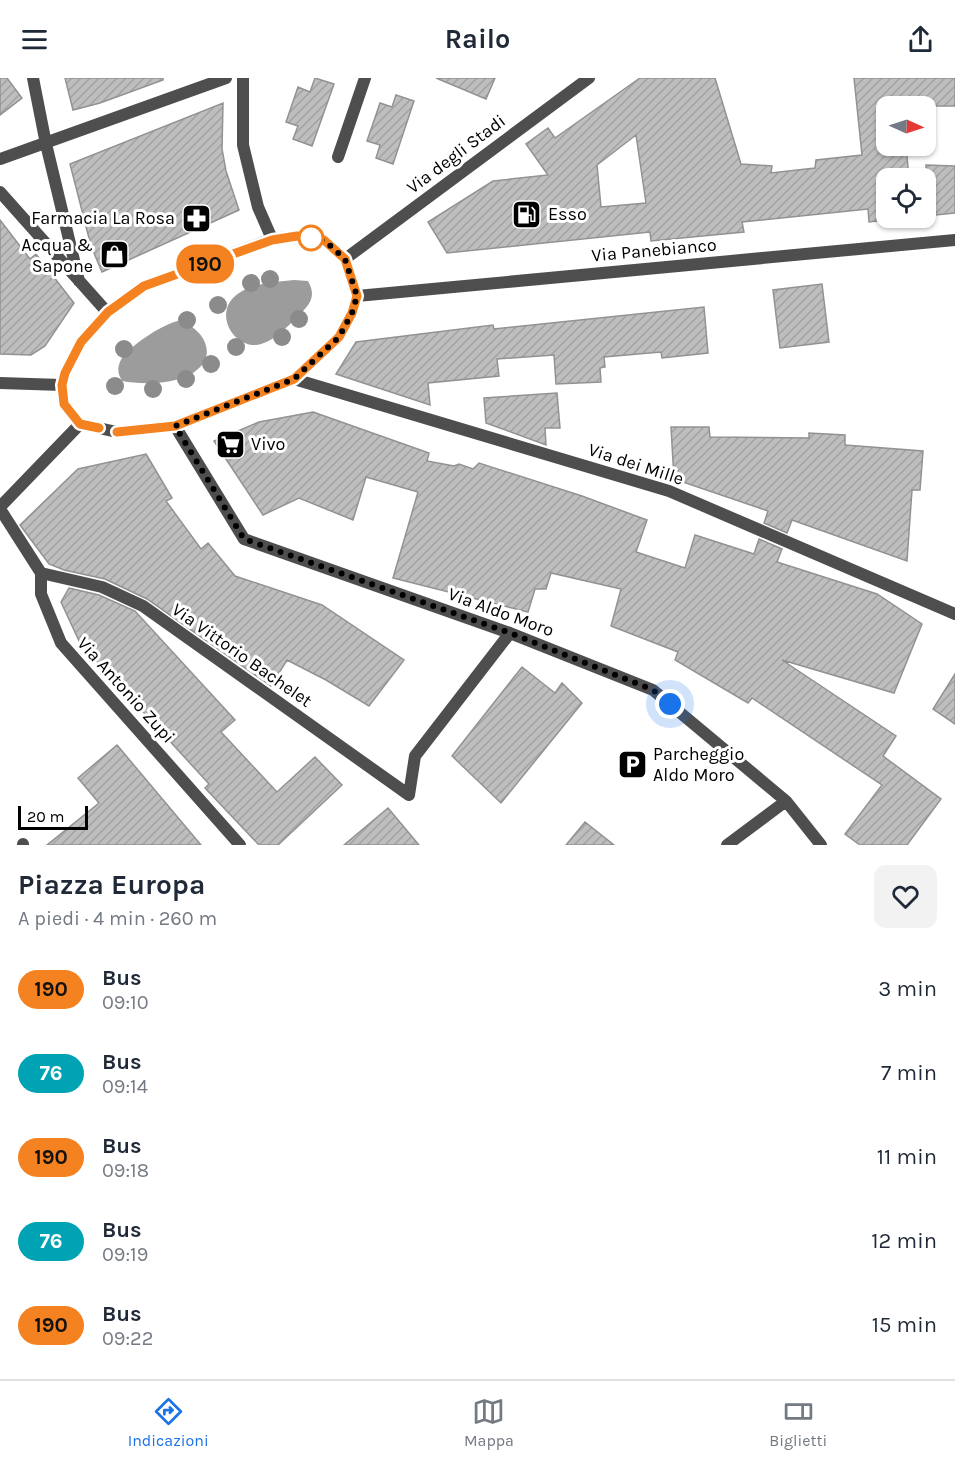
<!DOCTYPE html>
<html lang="it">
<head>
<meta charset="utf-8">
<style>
	:root { --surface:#fff; --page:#f2f2f3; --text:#1f2937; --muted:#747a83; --line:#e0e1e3; --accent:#1a73e8 }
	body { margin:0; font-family:Karla,sans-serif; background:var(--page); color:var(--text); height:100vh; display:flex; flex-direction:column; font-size:22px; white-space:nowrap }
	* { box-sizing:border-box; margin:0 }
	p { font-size:20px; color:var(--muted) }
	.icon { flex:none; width:33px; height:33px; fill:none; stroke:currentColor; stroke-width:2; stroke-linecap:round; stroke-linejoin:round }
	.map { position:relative; height:767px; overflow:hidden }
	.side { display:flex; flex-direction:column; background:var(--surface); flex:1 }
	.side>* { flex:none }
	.badge { padding:0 12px; border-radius:20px; font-size:21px; line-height:39px }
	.needle { width:39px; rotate:93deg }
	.buttons { position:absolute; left:876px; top:18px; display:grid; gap:12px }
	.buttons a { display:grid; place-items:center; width:60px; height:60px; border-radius:12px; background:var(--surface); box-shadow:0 2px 4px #0004; font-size:30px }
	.scale { position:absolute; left:18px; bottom:15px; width:70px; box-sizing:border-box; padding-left:6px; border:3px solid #000; border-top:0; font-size:16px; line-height:21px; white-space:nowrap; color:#000; -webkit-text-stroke:4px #fff; paint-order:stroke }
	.you { position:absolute; width:30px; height:30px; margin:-15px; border:4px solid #fff; border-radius:50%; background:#1a73e8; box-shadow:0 0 0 9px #1a73e833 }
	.map>.badge { position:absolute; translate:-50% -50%; box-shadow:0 0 0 3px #fff }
	.round { display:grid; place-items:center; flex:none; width:63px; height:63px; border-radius:12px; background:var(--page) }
	.head { display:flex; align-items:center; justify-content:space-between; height:102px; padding:0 18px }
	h1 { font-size:28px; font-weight:700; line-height:45px }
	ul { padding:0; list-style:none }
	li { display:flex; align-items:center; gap:18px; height:84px; padding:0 18px }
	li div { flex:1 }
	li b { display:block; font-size:22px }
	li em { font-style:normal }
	li .badge { min-width:66px; font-weight:700; text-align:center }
	header { display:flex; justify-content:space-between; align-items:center; height:78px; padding:0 18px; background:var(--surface); font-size:27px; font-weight:700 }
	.tabs { display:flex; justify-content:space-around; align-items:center; height:84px; border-top:2px solid var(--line); background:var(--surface); font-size:16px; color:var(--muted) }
	.tabs a { display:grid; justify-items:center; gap:3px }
	.tabs .active { color:var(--accent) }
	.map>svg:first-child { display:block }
</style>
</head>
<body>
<header><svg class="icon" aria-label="menu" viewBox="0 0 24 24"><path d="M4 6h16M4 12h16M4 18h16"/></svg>Railo<svg class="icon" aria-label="share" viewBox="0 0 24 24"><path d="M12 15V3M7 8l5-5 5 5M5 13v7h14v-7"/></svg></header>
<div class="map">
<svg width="955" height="767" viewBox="0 0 955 767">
	<defs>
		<pattern id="building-hatch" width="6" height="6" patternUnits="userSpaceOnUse" patternTransform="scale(1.5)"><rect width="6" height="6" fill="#bebebe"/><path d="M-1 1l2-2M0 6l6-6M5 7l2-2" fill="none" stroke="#a2a2a2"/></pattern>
	</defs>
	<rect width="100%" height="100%" fill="#fff"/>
	<!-- water -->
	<path fill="#9c9c9c" d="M294,202L308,203C316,217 311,225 301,235C289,247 274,265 256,267C233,268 216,238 233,220C248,205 274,204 294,202Z
		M178,243C201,248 218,274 198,291C181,307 143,307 122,303C118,296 117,291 120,284C125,270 163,246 178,243Z"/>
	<!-- building -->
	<path fill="url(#building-hatch)" stroke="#929292" stroke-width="1.5" fill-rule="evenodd" d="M0,0H7L22,20L0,37Z
		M65,0H163V2L100,25L73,32Z
		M315,0L334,6L312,68L293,61L298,48L286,44L298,9L310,14Z
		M436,0H495L486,21Z
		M640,0H715L741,86L772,88L771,95L815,90L816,82L862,77L854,0H955V28H886V68H906L909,100H886V142L869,144L868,131L742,144L744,154L651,163L650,154L447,175L428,144L493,103L548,97L526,66L548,50L555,60ZM636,57L646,125L601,129L597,87Z
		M396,17L414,23L393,86L376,80L380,67L367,63L380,25L392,29Z
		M223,25L222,71L226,93L239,132L102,194L91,168L70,86Z
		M926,87L955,88V135L926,138Z
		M0,142L30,181L36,176L74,225L45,268L31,277L0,276Z
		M822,206L829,264L780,270L773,212Z
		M704,229L708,275L662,280L661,274L604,279L605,289L600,290L601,304L556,306L554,277L497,281L499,298L428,305L430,327L336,296L356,264L493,247L494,251Z
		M557,315L560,350H545L546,367L486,345L484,320Z
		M313,334L429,375L427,383L454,388L459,386L473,391L479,385L582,418L647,442L636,474L685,490L695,457L754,476L759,461L782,471L777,484L877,516L922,546L894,615L782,582L896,658L883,678L941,721L907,767H860L845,756L882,707L752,620L748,625L675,582L678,574L611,548L621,511L551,495L546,511H535L528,534L393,500L418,414L366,399L353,442L299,420L263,437L214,363L259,344Z
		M671,349H709L710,359L809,360V355L845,357V367L923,373L920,412H912L907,483L792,442L787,455L764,445L768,433L674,401Z
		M146,376L172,420L166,423L201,471L208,465L235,498L322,527L404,582L369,628L326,602L287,582L271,608L147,521L105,501L64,492L49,486L20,447L78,391Z
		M69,510L99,517L135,533L235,642L221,654L277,714L315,679L342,707L278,767H259L205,710L209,706L80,565L61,524Z
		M522,589L555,615L562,605L582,625L501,725L452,678Z
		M955,596V646L933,631Z
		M117,667L201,767H47L99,725L78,700Z
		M388,730L419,767H344Z
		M585,744L614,767H566Z"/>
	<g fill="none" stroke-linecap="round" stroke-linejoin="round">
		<!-- minor -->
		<path stroke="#4e4e4e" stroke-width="12" d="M33,0L46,66L79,203
			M243,0V67L258,129L272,161
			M338,79L365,0
			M0,81L226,0
			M0,114L107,234
			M294,301L669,413L955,536
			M175,348L244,461L510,555L653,612L786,723L821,767
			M0,431L41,495V516L61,565L240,767
			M41,495L102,509L143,528L409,717L415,678L510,555
			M23,767V766
			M727,767L786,723"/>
		<!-- tertiary -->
		<path stroke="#4e4e4e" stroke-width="12" d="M297,158L324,162L345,181L357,218L352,235L339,259L294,301L175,348L117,354L80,346L64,326L62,307L65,295L81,264L107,234L144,208L272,161Z
			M345,181L589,0
			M357,218L955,162
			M0,305L62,307
			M0,429L80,346"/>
	</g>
	<!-- trees -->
	<g fill="#8b8b8b">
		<circle cx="270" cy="201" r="9"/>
		<circle cx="251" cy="205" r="9"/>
		<circle cx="218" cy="227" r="9"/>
		<circle cx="299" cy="241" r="9"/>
		<circle cx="187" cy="242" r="9"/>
		<circle cx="282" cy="259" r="9"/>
		<circle cx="236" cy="269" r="9"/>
		<circle cx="124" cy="271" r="9"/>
		<circle cx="211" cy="286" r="9"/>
		<circle cx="186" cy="301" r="9"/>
		<circle cx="115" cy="308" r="9"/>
		<circle cx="153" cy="311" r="9"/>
	</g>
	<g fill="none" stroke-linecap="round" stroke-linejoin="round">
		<defs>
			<path id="line" d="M99,350L80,346L64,326L62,307L65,295L81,264L108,234L144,208L272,162L297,158L324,162L345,181L357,218L352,235L339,259L294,301L175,348L117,354"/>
		</defs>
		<!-- line casing -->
		<use href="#line" stroke="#fff" stroke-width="14"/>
		<!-- line -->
		<use href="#line" stroke="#f58220" stroke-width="9"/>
		<!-- walk -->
		<path stroke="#000" stroke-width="6" stroke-dasharray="0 10.8" d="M311,160L324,162L345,181L357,218L352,235L339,259L294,301L175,348L244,461L510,555L653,612L670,626"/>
	</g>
	<!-- icons -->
	<defs>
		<symbol id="fuel-square" viewBox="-11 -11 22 22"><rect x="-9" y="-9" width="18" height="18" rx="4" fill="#000" stroke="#fff"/><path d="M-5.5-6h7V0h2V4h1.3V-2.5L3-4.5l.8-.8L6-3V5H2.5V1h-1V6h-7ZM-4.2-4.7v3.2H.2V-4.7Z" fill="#fff"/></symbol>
		<symbol id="pharmacy-square" viewBox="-11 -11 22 22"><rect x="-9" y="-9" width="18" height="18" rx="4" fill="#000" stroke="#fff"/><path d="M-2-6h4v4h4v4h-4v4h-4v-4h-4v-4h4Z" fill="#fff"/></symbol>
		<symbol id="shop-square" viewBox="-11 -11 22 22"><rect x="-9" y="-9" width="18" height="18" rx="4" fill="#000" stroke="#fff"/><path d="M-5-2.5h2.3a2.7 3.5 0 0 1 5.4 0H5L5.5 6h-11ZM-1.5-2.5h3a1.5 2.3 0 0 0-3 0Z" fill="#fff"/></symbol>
		<symbol id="supermarket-square" viewBox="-11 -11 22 22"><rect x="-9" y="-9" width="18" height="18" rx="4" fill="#000" stroke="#fff"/><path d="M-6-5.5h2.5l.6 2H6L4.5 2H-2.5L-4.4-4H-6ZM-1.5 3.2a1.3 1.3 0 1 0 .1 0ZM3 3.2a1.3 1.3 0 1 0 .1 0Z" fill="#fff"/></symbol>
		<symbol id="parking-square" viewBox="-11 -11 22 22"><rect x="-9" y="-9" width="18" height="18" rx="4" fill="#000" stroke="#fff"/><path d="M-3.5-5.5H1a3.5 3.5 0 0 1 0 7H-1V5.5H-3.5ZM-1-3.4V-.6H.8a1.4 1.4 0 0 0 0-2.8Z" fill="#fff"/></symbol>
	</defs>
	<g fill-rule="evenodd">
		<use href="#fuel-square" x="510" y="120" width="33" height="33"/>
		<use href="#pharmacy-square" x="180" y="124" width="33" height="33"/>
		<use href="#shop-square" x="98" y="160" width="33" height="33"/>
		<use href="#supermarket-square" x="214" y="350" width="33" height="33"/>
		<use href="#parking-square" x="616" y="670" width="33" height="33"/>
	</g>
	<!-- markers -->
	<circle fill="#fff" stroke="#f58220" stroke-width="3" cx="311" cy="160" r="12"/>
	<g text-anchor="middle" stroke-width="6" stroke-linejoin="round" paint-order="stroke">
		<!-- street labels -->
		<g font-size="18" fill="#000" stroke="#fff">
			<text transform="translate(456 76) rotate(-37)" y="6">Via degli Stadi</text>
			<text transform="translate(654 172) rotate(-5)" y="6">Via Panebianco</text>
			<text transform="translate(636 386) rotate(18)" y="6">Via dei Mille</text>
			<text transform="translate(501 534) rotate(20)" y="6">Via Aldo Moro</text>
			<text transform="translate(242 577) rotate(35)" y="6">Via Vittorio Bachelet</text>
			<text transform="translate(126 612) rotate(48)" y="6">Via Antonio Zupi</text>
		</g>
		<!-- poi labels -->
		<g font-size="18" fill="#000" stroke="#fff" text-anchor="start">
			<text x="548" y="142">Esso</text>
			<text x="175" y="146" text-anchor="end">Farmacia La Rosa</text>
			<text x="93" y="173" text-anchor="end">Acqua &amp;<tspan x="93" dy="21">Sapone</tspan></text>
			<text x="251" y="372">Vivo</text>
			<text x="653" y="682">Parcheggio<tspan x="653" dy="21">Aldo Moro</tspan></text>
		</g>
	</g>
</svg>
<div class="buttons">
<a><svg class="needle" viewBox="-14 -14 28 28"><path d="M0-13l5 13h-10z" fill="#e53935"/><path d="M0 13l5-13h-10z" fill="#747a83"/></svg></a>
<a><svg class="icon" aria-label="locate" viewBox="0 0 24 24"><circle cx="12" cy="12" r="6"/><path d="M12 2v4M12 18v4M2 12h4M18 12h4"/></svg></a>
</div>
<div class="scale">20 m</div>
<div class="you" style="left:670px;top:626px"></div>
<b class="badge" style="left:205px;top:186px;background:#f58220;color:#111">190</b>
</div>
<section class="side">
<div class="head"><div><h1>Piazza Europa</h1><p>A piedi · 4 min · 260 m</p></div><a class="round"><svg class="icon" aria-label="heart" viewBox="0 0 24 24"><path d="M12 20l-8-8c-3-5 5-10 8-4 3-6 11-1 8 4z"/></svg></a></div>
<ul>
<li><span class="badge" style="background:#f58220;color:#111">190</span><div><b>Bus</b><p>09:10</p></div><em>3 min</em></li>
<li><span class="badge" style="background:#00a3b4;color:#fff">76</span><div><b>Bus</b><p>09:14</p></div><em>7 min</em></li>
<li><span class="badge" style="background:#f58220;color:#111">190</span><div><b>Bus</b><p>09:18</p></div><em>11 min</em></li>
<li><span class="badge" style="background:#00a3b4;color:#fff">76</span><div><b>Bus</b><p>09:19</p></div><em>12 min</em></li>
<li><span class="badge" style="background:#f58220;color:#111">190</span><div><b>Bus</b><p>09:22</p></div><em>15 min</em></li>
</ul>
</section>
<nav class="tabs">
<a class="active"><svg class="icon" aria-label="directions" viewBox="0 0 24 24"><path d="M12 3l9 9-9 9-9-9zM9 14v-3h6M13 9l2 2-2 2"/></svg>Indicazioni</a>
<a><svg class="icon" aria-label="map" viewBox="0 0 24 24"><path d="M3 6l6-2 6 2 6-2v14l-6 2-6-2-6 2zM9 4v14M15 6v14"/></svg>Mappa</a>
<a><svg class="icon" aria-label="tickets" viewBox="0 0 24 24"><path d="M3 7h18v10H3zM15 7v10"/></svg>Biglietti</a>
</nav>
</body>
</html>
